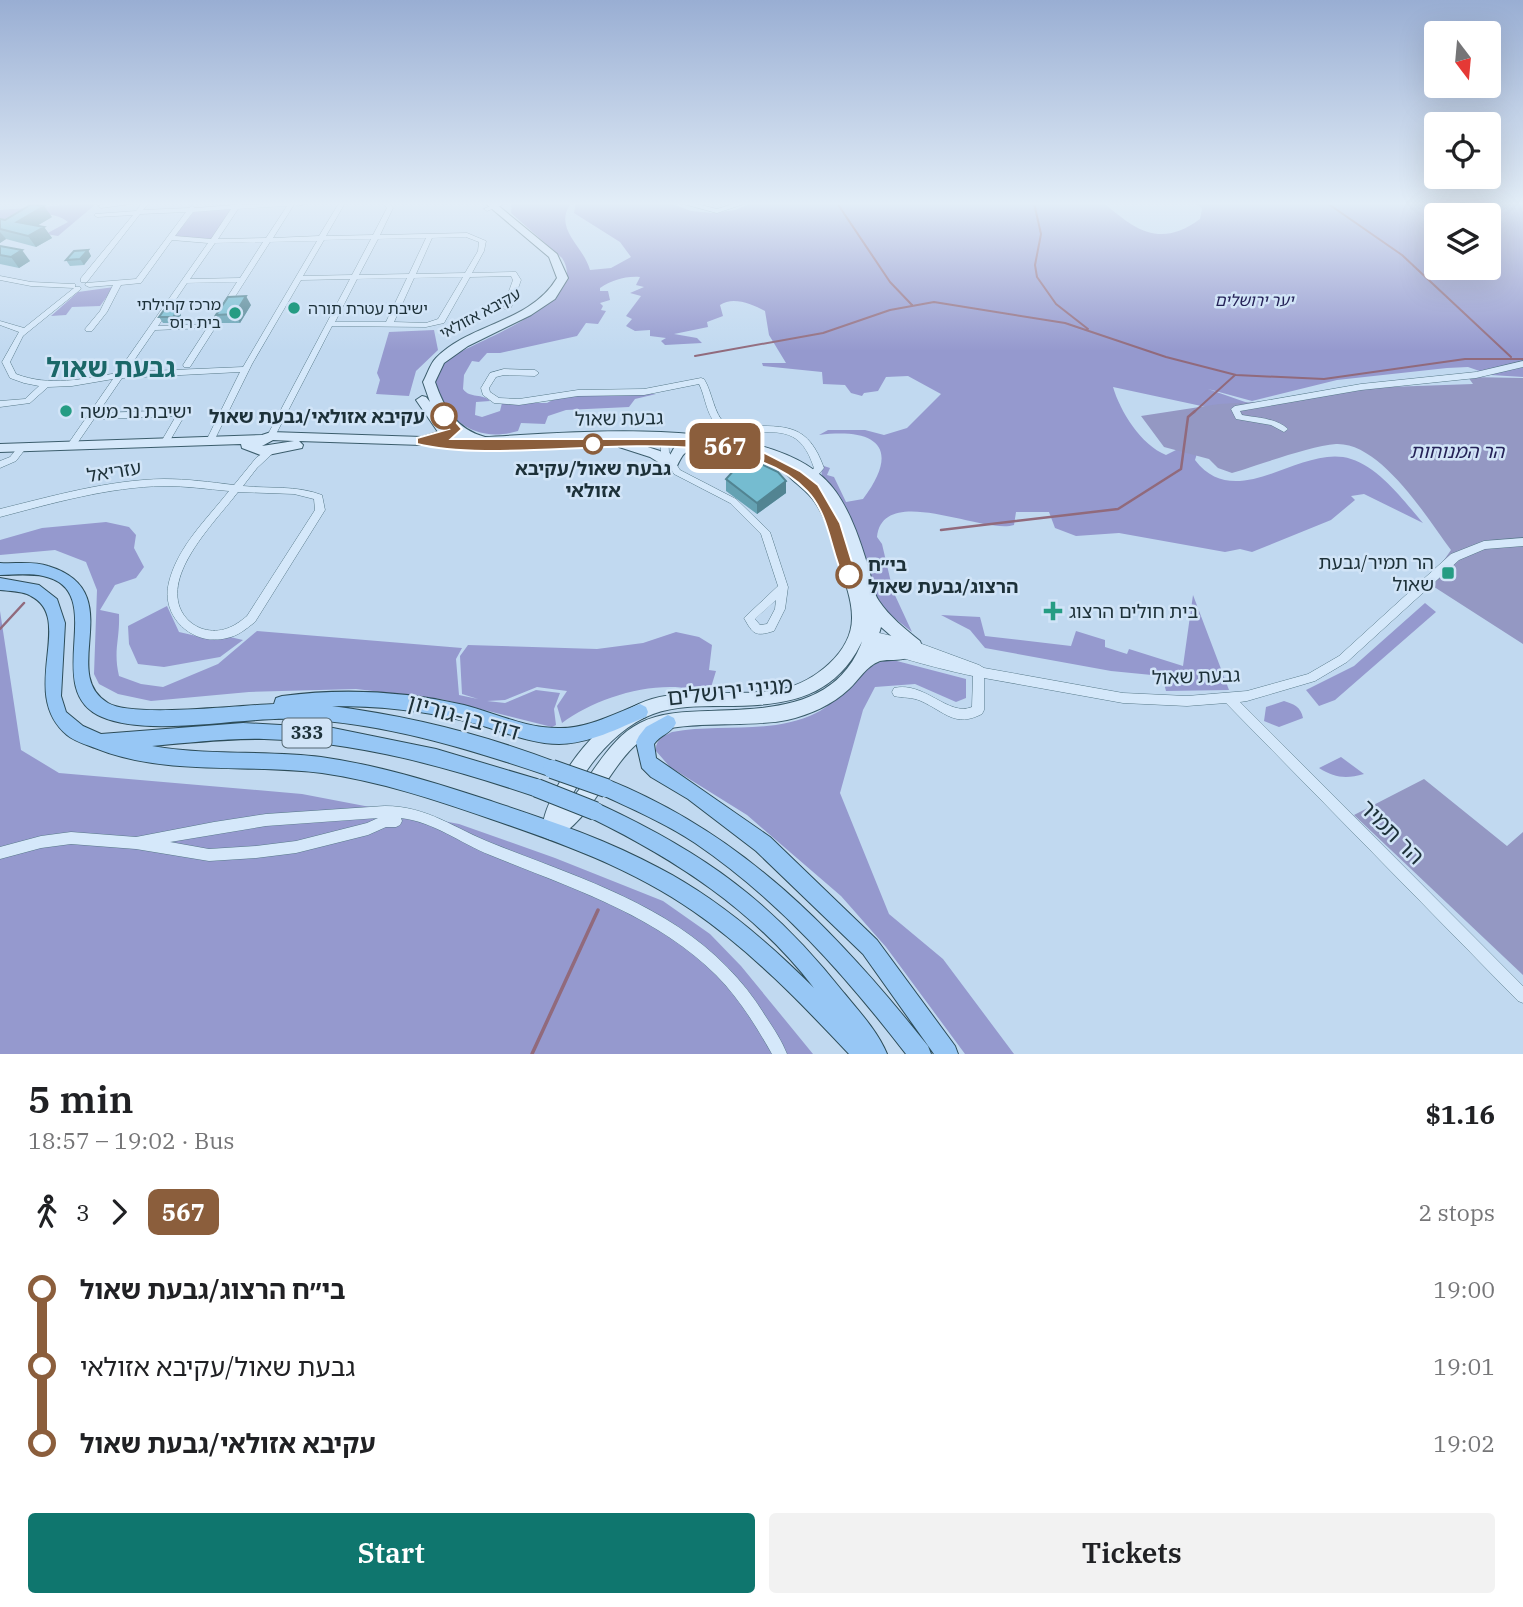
<!DOCTYPE html>
<html lang="en">
<head>
<meta charset="utf-8">
<style>
	:root { --surface:#fff; --page:#f2f2f2; --text:#202124; --muted:#757577; --accent:#0f766e }
	body { margin:0; font-family:"IBM Plex Serif","Noto Sans Hebrew",serif; background:var(--page); color:var(--text); height:100vh; display:flex; flex-direction:column; font-size:26px; white-space:nowrap }
	* { box-sizing:border-box; margin:0 }
	p { font-size:23px; color:var(--muted) }
	.icon { flex:none; width:38px; height:38px; fill:none; stroke:currentColor; stroke-width:2; stroke-linecap:round; stroke-linejoin:round }
	.map { position:relative; height:1054px; overflow:hidden }
	.side { display:flex; flex-direction:column; background:var(--surface); flex:1 }
	.side>* { flex:none }
	.badge { padding:0 14px; border-radius:10px; font-size:24px; line-height:46px }
	.needle { width:46px; rotate:164deg }
	.tools { position:absolute; left:1424px; top:21px; display:grid; gap:14px }
	.tools a { display:grid; place-items:center; width:77px; height:77px; border-radius:7px; background:var(--surface); box-shadow:0 7px 28px #0002; font-size:35px }
	.map>.badge { position:absolute; translate:-50% -50%; box-shadow:0 0 0 4px #fff }
	.legs { display:flex; align-items:center; gap:10px; height:77px; padding:0 28px; font-size:23px }
	.legs p { margin-inline-start:auto }
	.summary { display:flex; align-items:center; justify-content:space-between; height:119px; padding:0 28px }
	h1 { font-size:38px; font-weight:600; line-height:52px }
	.cta { display:flex; gap:14px; margin-top:auto; padding:14px 28px }
	.cta a { flex:1; height:80px; border-radius:7px; background:var(--accent); color:#fff; font-size:28px; font-weight:600; line-height:80px; text-align:center }
	.cta a+a { background:var(--page); color:var(--text) }
	ul { padding:0 28px; list-style:none }
	li { display:flex; align-items:center; gap:24px; height:77px; font-size:26px }
	li i { display:grid; place-items:center; width:10px; height:100%; margin:0 9px; background:currentColor }
	li i::after { content:''; width:18px; height:18px; margin:-9px; border:5px solid; border-radius:50%; background:var(--surface) }
	li p { margin-inline-start:auto }
	li:first-child i { background:linear-gradient(#0000 50%,currentColor 0) }
	li:last-child i { background:linear-gradient(currentColor 50%,#0000 0) }
	.map>svg:first-child { display:block }
</style>
</head>
<body>
<div class="map">
<svg width="1523" height="1054" viewBox="0 0 1523 1054">
	<rect width="100%" height="100%" fill="#c1d9f0"/>
	<!-- green -->
	<path fill="#9599ce" fill-rule="evenodd" d="M97,203L58,236L46,234L68,222C49,207 22,218 0,222V210Z
		M512,203L570,204C554,230 583,245 590,270L611,268L631,257L620,242L574,213L576,203H669L691,211L713,213L735,210L753,203H1104C1136,231 1161,248 1200,219L1202,209L1197,203H1523V377L1491,375L1468,367L1447,368L1337,380L1252,401L1208,389L1248,403L1234,413L1113,387C1120,411 1141,445 1166,455L1202,437L1195,460C1237,515 1301,443 1351,459C1380,468 1404,501 1423,523L1364,494L1351,496L1355,500L1331,520L1252,552L1240,549L1225,552L1119,533L1076,536L1055,528L1049,512H1016L1014,525C984,535 883,482 877,537L882,544L893,591L912,632L883,609L874,595L836,496L822,478L821,465L830,468L827,475L834,477L846,502L863,499C902,447 876,428 819,435L828,430H865L884,435L907,428L941,394L908,376L886,377L878,391L864,393L862,396L851,393L845,385L823,384L822,372L763,366L762,363H786L769,335L765,311C752,304 733,296 720,305L723,316L707,322L708,327L674,334L697,338L702,343L665,345L661,341L666,338L650,336V330L635,331L626,326L632,319L626,316L641,296L630,293L644,287L636,285L640,277C624,276 613,280 600,288V291H608L610,300L600,303L603,306L601,310L606,311L598,324L586,323L577,336L500,353H487L479,362L472,361L464,375L463,389C470,399 483,393 490,401L476,402L475,415L482,417L500,411L502,403H547L558,397L579,394H656L635,399L629,407L566,410L548,416L545,424L521,423L518,431C478,443 449,423 433,386C436,379 438,368 444,362C469,341 593,305 562,258L511,213ZM1437,215H1489V268H1437Z
		M233,209L212,240L175,236L195,210Z
		M114,287L100,306L72,307L66,315L51,316L78,292Z
		M434,330L438,350L416,371L409,396L376,394L380,380L377,373L389,332Z
		M106,522L129,527L136,535L134,548L144,567L136,578L115,585L100,610L119,614C120,640 113,650 119,676L141,684L163,687L218,664L257,631L462,648L456,659L459,695L478,699L462,694L460,656L468,645L597,649L643,643L676,632L699,637L712,645L709,670L716,671L709,694C665,676 598,696 562,723L557,706L567,691L537,687L505,700L487,701L505,703L536,690L560,693L554,709L556,725L552,727L441,699L356,689L249,692L151,701L118,694L99,684L94,674L97,590L86,562L55,550L0,555V540L42,528Z
		M1193,595L1229,690L1166,691L1162,676L1111,671L985,648L970,630L941,615L980,617L985,636L1071,646L1076,631L1105,640V647L1127,654L1129,649L1183,666Z
		M1425,603L1436,612L1335,700L1319,706L1306,690L1354,666Z
		M167,606L179,632L214,640L230,637L243,640L220,657L164,667L138,664L129,644L128,626Z
		M0,611L21,750L59,773L302,794L459,824L555,858L663,901L710,934L741,966L813,1054H0Z
		M893,660L966,679V698L956,702L915,684L875,687L863,710L840,793L889,914L943,959L1014,1054H965L886,947L841,896L747,815L670,767L656,751C655,740 663,736 672,732C719,723 772,735 816,713C843,700 865,658 893,660Z
		M1284,701C1294,704 1301,707 1303,718L1279,727L1264,721L1266,707Z
		M1341,757L1364,774C1346,779 1335,778 1319,768Z"/>
	<!-- cemetery -->
	<path fill="#9498c3" d="M1468,377L1523,378V644L1428,583L1451,550C1427,518 1381,442 1336,444C1310,446 1259,465 1232,473L1218,468L1209,459L1164,447L1141,416L1219,404L1292,400L1361,388L1473,384Z
		M1424,779L1507,846L1523,832V975L1354,815Z"/>
	<g fill="none" stroke-linecap="round" stroke-linejoin="round">
		<!-- stream-far2 -->
		<path stroke="#916a7c" stroke-width="2" d="M837,203L890,282L912,305
			M1034,203L1041,234L1035,265L1037,277L1056,304L1088,329
			M1327,203L1402,255L1511,357
			M695,356L823,333L890,310L934,302L1065,323L1166,357L1236,375L1324,379L1465,359H1523
			M1193,413L1235,375"/>
		<!-- stream-far1 -->
		<path stroke="#916a7c" stroke-width="2.5" d="M941,530L1118,509L1181,469L1188,417L1195,411
			M0,629L24,603"/>
		<!-- stream -->
		<path stroke="#916a7c" stroke-width="3.5" d="M532,1054L598,910"/>
		<defs>
			<path id="street" d="M108,203H138L101,208L98,206Z
				M142,203H149L143,210L189,208L192,206L195,208L234,205L236,203H242L241,205L295,203L273,238L319,236L339,203H345L326,236L373,235L387,208L383,204L389,203L393,208L380,235L467,233L486,241L484,251L472,273L513,272H516L521,280L511,308L507,310L503,308L513,280L511,276L470,277L444,323L426,327L332,326L275,436L271,439L267,436L350,279L301,280L252,364L213,443L210,444L206,441L240,372L122,378L74,448H68L67,446L68,444L113,379L72,386L48,387L30,403L0,407V401L25,399L39,386L24,383L10,378L2,362L19,332L0,325V321L24,328L74,288L31,286L0,280V276L31,282L72,284H75V287H80L81,289L23,336L10,362L16,374C50,387 83,379 117,373L208,243L172,240L141,283L121,285L107,312L92,331H86L85,329L100,311L113,285L89,287L85,285L86,283L136,279L186,212L140,214L87,282H81V278L133,215L97,217L94,215L95,214L136,211ZM287,206L266,238L218,239L238,209ZM231,209L211,239L175,236L193,212ZM466,237L479,242L478,251L465,273L416,274L432,238ZM426,238L409,274L359,275L378,239ZM371,239L352,275L303,276L324,240ZM317,241L243,367L126,372L155,330L207,328L183,365L184,367H190L270,242ZM263,242L240,278L190,279L215,243ZM463,277L438,319L426,323L394,322L414,278ZM407,278L386,322H335L357,279ZM237,282L210,324L158,326L187,283Z
				M309,203L298,206L295,204V203Z
				M497,203H507L487,211L484,209Z
				M680,203H693L717,209L736,203H747L717,213Z
				M1523,361V367L1476,378L1361,390L1240,411L1242,415C1258,418 1276,418 1288,429L1284,432L1271,425L1236,419L1231,409L1235,406L1361,384L1476,372Z
				M504,369L535,370L539,373L535,376L504,375L496,377L489,388L490,392L499,398L519,399L578,390L644,389L701,378L704,379C712,391 714,415 725,423C731,427 739,426 746,426C788,426 808,424 824,468L812,482H806L804,480L814,468C801,428 782,432 746,432C737,432 727,432 720,427C706,418 706,397 699,384L644,395L578,396L519,405L494,403L483,395L481,388L490,373Z
				M182,410L186,413L168,444L165,445L161,442L176,416L103,419L99,416L103,413Z
				M664,435L668,438L669,452L680,470L736,499L770,532L788,587L785,609L774,631C755,637 753,634 744,618L778,586L761,534L730,503L674,474L661,452L660,438ZM776,600L775,609L767,624L760,625L755,619Z
				M22,445L26,448L16,461L0,468V461L10,457L19,446Z
				M270,448L274,451L273,453L257,468L243,486C270,489 296,485 322,495L325,510L255,622C246,629 238,636 227,638C192,647 160,616 169,582C178,546 207,519 229,491C207,489 186,486 164,486C109,487 53,503 0,517V509C53,496 108,480 164,479C187,479 210,482 234,485L256,458ZM238,492L294,494L314,499L315,510L247,616C234,627 221,634 203,629C193,626 184,618 180,608C165,570 217,520 238,492Z
				M1523,538V546L1485,549L1459,560L1347,662L1315,681L1247,701L1240,702L1523,986V1003L1518,1001L1226,703L1187,706L1123,703L984,678V710L982,714C955,728 945,712 921,701C912,697 903,698 894,696L892,692L894,688C925,681 948,717 972,707L973,676C953,672 869,652 859,639L862,631L866,630L914,641L979,665L984,668L1123,693L1187,696L1247,691L1308,674L1339,656L1451,554L1484,541Z
				M385,806C428,806 455,829 494,844C574,876 665,903 727,967C742,982 755,999 766,1017C774,1029 782,1041 787,1054H772C756,1026 739,998 716,975C655,914 568,887 490,855C460,843 434,822 401,818L402,821L400,825L396,827H386L368,835L296,853L256,858L209,861L136,849L71,844L41,848L0,859V847L41,836L71,832L136,837L214,822L266,814ZM378,818L367,823L296,841L256,846L209,849L170,842L266,826Z"/>
			<path id="secondary" d="M485,203H495L557,254L568,278L555,299L531,315L468,346L444,363L435,382C444,408 456,429 485,437C573,433 781,411 836,492C852,515 861,543 869,570C872,579 873,593 879,601C889,616 905,629 920,641L922,646L920,651L914,653L907,650L909,653L907,658C898,661 889,659 880,661C866,666 859,680 849,689C832,705 809,715 787,720C751,728 676,719 649,735C608,759 595,822 551,840L544,837C538,821 554,793 562,778C582,744 613,711 652,699C695,687 740,698 783,689C814,682 853,652 852,617C852,600 845,582 840,566C834,544 828,521 815,502C807,490 794,483 785,472L792,467L788,465C762,456 708,434 684,454C681,457 678,464 676,468L671,470L650,457L619,447L618,444L620,441L485,445L474,443V448L469,449L447,439L422,445L299,441L303,445L302,448L263,456L242,448L241,444L0,452V444L262,435L271,432L422,437L438,432L416,400L422,396L426,397L430,402L423,382C427,375 430,364 436,358C470,323 530,323 557,278L549,257ZM273,440L294,441L262,446ZM629,441L687,443L674,448L669,457L660,451ZM881,627L905,648H875ZM865,635L864,636C841,708 772,709 708,711C685,712 661,712 640,723C608,739 593,776 569,802C585,766 616,728 653,714C675,706 699,706 722,706C786,706 837,700 865,635Z"/>
			<path id="primary" d="M0,563C15,564 34,561 48,566C131,591 57,673 108,703C133,718 241,705 274,704L276,698L282,696C343,688 404,691 464,705C495,713 525,728 558,728C586,729 614,714 640,704L646,707L648,712L646,717C618,728 589,744 559,744C527,744 496,728 465,721C421,710 377,706 332,706C409,716 486,735 558,763L561,769L558,775L552,777C469,749 386,723 298,719C243,716 151,738 102,717C38,690 112,590 43,576C29,573 14,575 0,575Z
				M0,578L39,585L57,599L65,623L61,696L66,712L83,726L101,734L243,723L333,728L436,749L537,779L543,782L546,788L543,794L537,797C448,767 359,742 264,739C227,738 189,743 152,746C208,756 265,750 321,757C379,765 436,783 491,801C548,820 606,839 659,868C717,898 768,942 814,988C754,910 675,859 589,817L586,811L589,805L595,802L601,805C706,854 772,902 844,993C859,1011 878,1032 887,1054H849C801,1003 751,951 693,911C631,868 561,843 491,819C436,800 379,781 322,773C247,763 167,777 95,748C87,745 74,741 67,735C17,693 76,619 31,596C23,591 9,591 0,590Z
				M668,715L674,718L676,723C672,733 660,735 654,744L656,758L770,837L877,940L955,1046L958,1054H934L863,954L756,851L688,799L651,777L642,768L636,742L639,736L646,727Z
				M606,779C744,834 837,932 928,1046L931,1054H906C845,975 779,900 695,843C665,823 632,809 600,794L597,788L600,782Z"/>
		</defs>
		<!-- street casing -->
		<use href="#street" stroke="#587a8a" stroke-width="1"/>
		<!-- secondary casing -->
		<use href="#secondary" stroke="#3b5d6c" stroke-width="2"/>
		<!-- primary casing -->
		<use href="#primary" stroke="#2c4c58" stroke-width="2"/>
		<!-- street -->
		<use href="#street" fill="#d5e8fa" fill-rule="evenodd"/>
		<!-- secondary -->
		<use href="#secondary" fill="#d5e8fa" fill-rule="evenodd"/>
		<!-- primary -->
		<use href="#primary" fill="#97c7f5" fill-rule="evenodd"/>
		<defs>
			<path id="primary-bridge" d="M552,769L606,788
				M537,788L595,811"/>
		</defs>
		<!-- primary-bridge casing -->
		<use href="#primary-bridge" stroke="#2c4c58" stroke-width="20" stroke-linecap="butt"/>
		<!-- primary-bridge -->
		<use href="#primary-bridge" stroke="#97c7f5" stroke-width="18"/>
	</g>
	<!-- wall -->
	<path fill="#65a2b3" d="M52,217L38,225L44,227L52,238L36,247L6,239L0,243V219L5,220Z
		M0,246L30,261L19,268L0,264Z
		M88,250L91,256L84,265L70,266L66,260Z
		M251,305L240,323H221L216,315Z
		M181,315L176,323H163L159,317Z
		M726,479L786,481V493L757,514L726,491Z"/>
	<!-- shaded-wall -->
	<path fill="#528492" d="M44,206L52,217L25,233L17,222Z
		M44,227L52,238L36,247L28,236Z
		M0,232L6,239L0,243Z
		M22,250L30,261L19,268L11,257Z
		M88,250L91,256L84,265L80,259Z
		M246,296L251,305L240,323L235,314Z
		M178,310L181,315L176,323L173,317Z
		M786,481V493L757,514V503Z"/>
	<!-- building -->
	<path fill="#75bcd0" stroke="#528492" stroke-width="2" d="M32,204L44,206L17,222L44,227L28,236L0,229V219L5,220Z
		M0,246L22,250L11,257L0,255Z
		M88,250L80,259L66,260L74,251Z
		M246,296L235,314L216,315L228,297Z
		M164,310H178L173,317H159Z
		M746,457L778,472L786,481L757,503L726,479Z"/>
	<!-- sky -->
	<linearGradient id="sky" x2="0" y2="1"><stop stop-color="#99aed3"/><stop offset="0.58" stop-color="#e3eef8"/><stop offset="1" stop-color="#e3eef8" stop-opacity="0"/></linearGradient>
	<rect width="1523" height="351" fill="url(#sky)"/>
	<!-- line-1 -->
	<path fill="#8b5e3c" stroke="#fff" stroke-width="2" d="M440,413H448L462,429L451,439H707L765,453L800,471L818,485L840,523L856,575L849,581L844,579C830,550 830,515 807,491C731,409 521,470 417,444V438L449,429L438,416Z"/>
	<!-- markers -->
	<g fill="#259c83" stroke="#d1e4f7" stroke-width="2.5">
		<circle cx="294" cy="308" r="7"/>
		<circle cx="235" cy="313" r="7"/>
		<circle cx="66" cy="411" r="7"/>
		<rect x="1441" y="566" width="14" height="14" rx="3.5"/>
		<path d="M1049.5 600.5h7v7h7v7h-7v7h-7v-7h-7v-7h7z"/>
	</g>
	<g fill="#fff" stroke="#8b5e3c" stroke-width="3.5">
		<circle cx="444" cy="416" r="12"/>
		<circle cx="593" cy="444" r="9"/>
		<circle cx="849" cy="575" r="12"/>
	</g>
	<g text-anchor="middle" stroke-width="5" stroke-linejoin="round" paint-order="stroke">
		<!-- far-park labels -->
		<g font-size="16" font-style="italic" fill="#252257" stroke="#d1e4f7">
			<text x="1254" y="306">יער ירושלים</text>
		</g>
		<!-- far-poi labels -->
		<g font-size="16" fill="#1d3139" stroke="#d1e4f7" text-anchor="end">
			<text x="221" y="310">מרכז קהילתי<tspan x="221" dy="18">בית רוס</tspan></text>
			<text x="308" y="314" text-anchor="start">ישיבת עטרת תורה</text>
		</g>
		<!-- far-street labels -->
		<g font-size="16" fill="#1d3139" stroke="#d1e4f7">
			<text transform="translate(480 313) rotate(-28)" y="6">עקיבא אזולאי</text>
		</g>
		<!-- shield labels -->
		<rect fill="#d1e4f7" stroke="#536772" stroke-width="2" x="282.5" y="718.5" width="49" height="29" rx="5"/>
		<g font-size="18" font-weight="bold" fill="#1d3139">
			<text x="307" y="739">333</text>
		</g>
		<!-- poi labels -->
		<g font-size="19" fill="#1d3139" stroke="#d1e4f7" text-anchor="start">
			<text x="80" y="418">ישיבת נר משה</text>
			<text x="1434" y="569" text-anchor="end">הר תמיר/גבעת<tspan x="1434" dy="22">שאול</tspan></text>
			<text x="1069" y="618">בית חולים הרצוג</text>
		</g>
		<!-- stop labels -->
		<g font-size="19" font-weight="bold" fill="#1d3139" stroke="#d1e4f7" text-anchor="end">
			<text x="425" y="423">עקיבא אזולאי/גבעת שאול</text>
			<text x="593" y="475" text-anchor="middle">גבעת שאול/עקיבא<tspan x="593" dy="22">אזולאי</tspan></text>
			<text x="868" y="571" text-anchor="start">בי״ח<tspan x="868" dy="22">הרצוג/גבעת שאול</tspan></text>
		</g>
		<!-- street labels -->
		<g font-size="19" fill="#1d3139" stroke="#d1e4f7">
			<text transform="translate(619 418) rotate(-1)" y="7">גבעת שאול</text>
			<text transform="translate(114 471) rotate(-9)" y="7">עזריאל</text>
			<text transform="translate(1196 676) rotate(-2)" y="7">גבעת שאול</text>
		</g>
		<!-- park labels -->
		<g font-size="19" font-style="italic" fill="#252257" stroke="#d1e4f7">
			<text x="1457" y="458">הר המנוחות</text>
		</g>
		<!-- near-street labels -->
		<g font-size="23" fill="#1d3139" stroke="#d1e4f7">
			<text transform="translate(730 691) rotate(-6)" y="8">מגיני ירושלים</text>
			<text transform="translate(464 717) rotate(16)" y="8">דוד בן-גוריון</text>
			<text transform="translate(1392 832) rotate(45)" y="8">הר תמיר</text>
		</g>
		<!-- district labels -->
		<g font-size="26" font-weight="bold" fill="#1a6768" stroke="#d1e4f7">
			<text x="111" y="377">גבעת שאול</text>
		</g>
	</g>
</svg>
<div class="tools">
<a><svg class="needle" viewBox="-14 -14 28 28"><path d="M0-13l5 13h-10z" fill="#e53935"/><path d="M0 13l5-13h-10z" fill="#757577"/></svg></a>
<a><svg class="icon" aria-label="locate" viewBox="0 0 24 24"><circle cx="12" cy="12" r="6"/><path d="M12 2v4M12 18v4M2 12h4M18 12h4"/></svg></a>
<a><svg class="icon" aria-label="layers" viewBox="0 0 24 24"><path d="M12 4l9 5-9 5-9-5zM3 14l9 5 9-5"/></svg></a>
</div>
<b class="badge" style="left:725px;top:446px;background:#8b5e3c;color:#fff">567</b>
</div>
<section class="side">
<div class="summary"><div><h1>5 min</h1><p>18:57 – 19:02 · Bus</p></div><b>$1.16</b></div>
<div class="legs"><svg class="icon" aria-label="walk" viewBox="0 0 24 24"><circle cx="13" cy="4" r="2"/><path d="M13 8l-2 6 4 7M11 14l-3 7M7 12l3-4h3l4 4"/></svg>3<svg class="icon" aria-label="forward" viewBox="0 0 24 24"><path d="M9 5l7 7-7 7"/></svg><b class="badge" style="background:#8b5e3c;color:#fff">567</b><p>2 stops</p></div>
<ul>
<li><i style="color:#8b5e3c"></i><b>בי״ח הרצוג/גבעת שאול</b><p>19:00</p></li>
<li><i style="color:#8b5e3c"></i><span>גבעת שאול/עקיבא אזולאי</span><p>19:01</p></li>
<li><i style="color:#8b5e3c"></i><b>עקיבא אזולאי/גבעת שאול</b><p>19:02</p></li>
</ul>
<div class="cta"><a>Start</a><a>Tickets</a></div>
</section>
</body>
</html>
